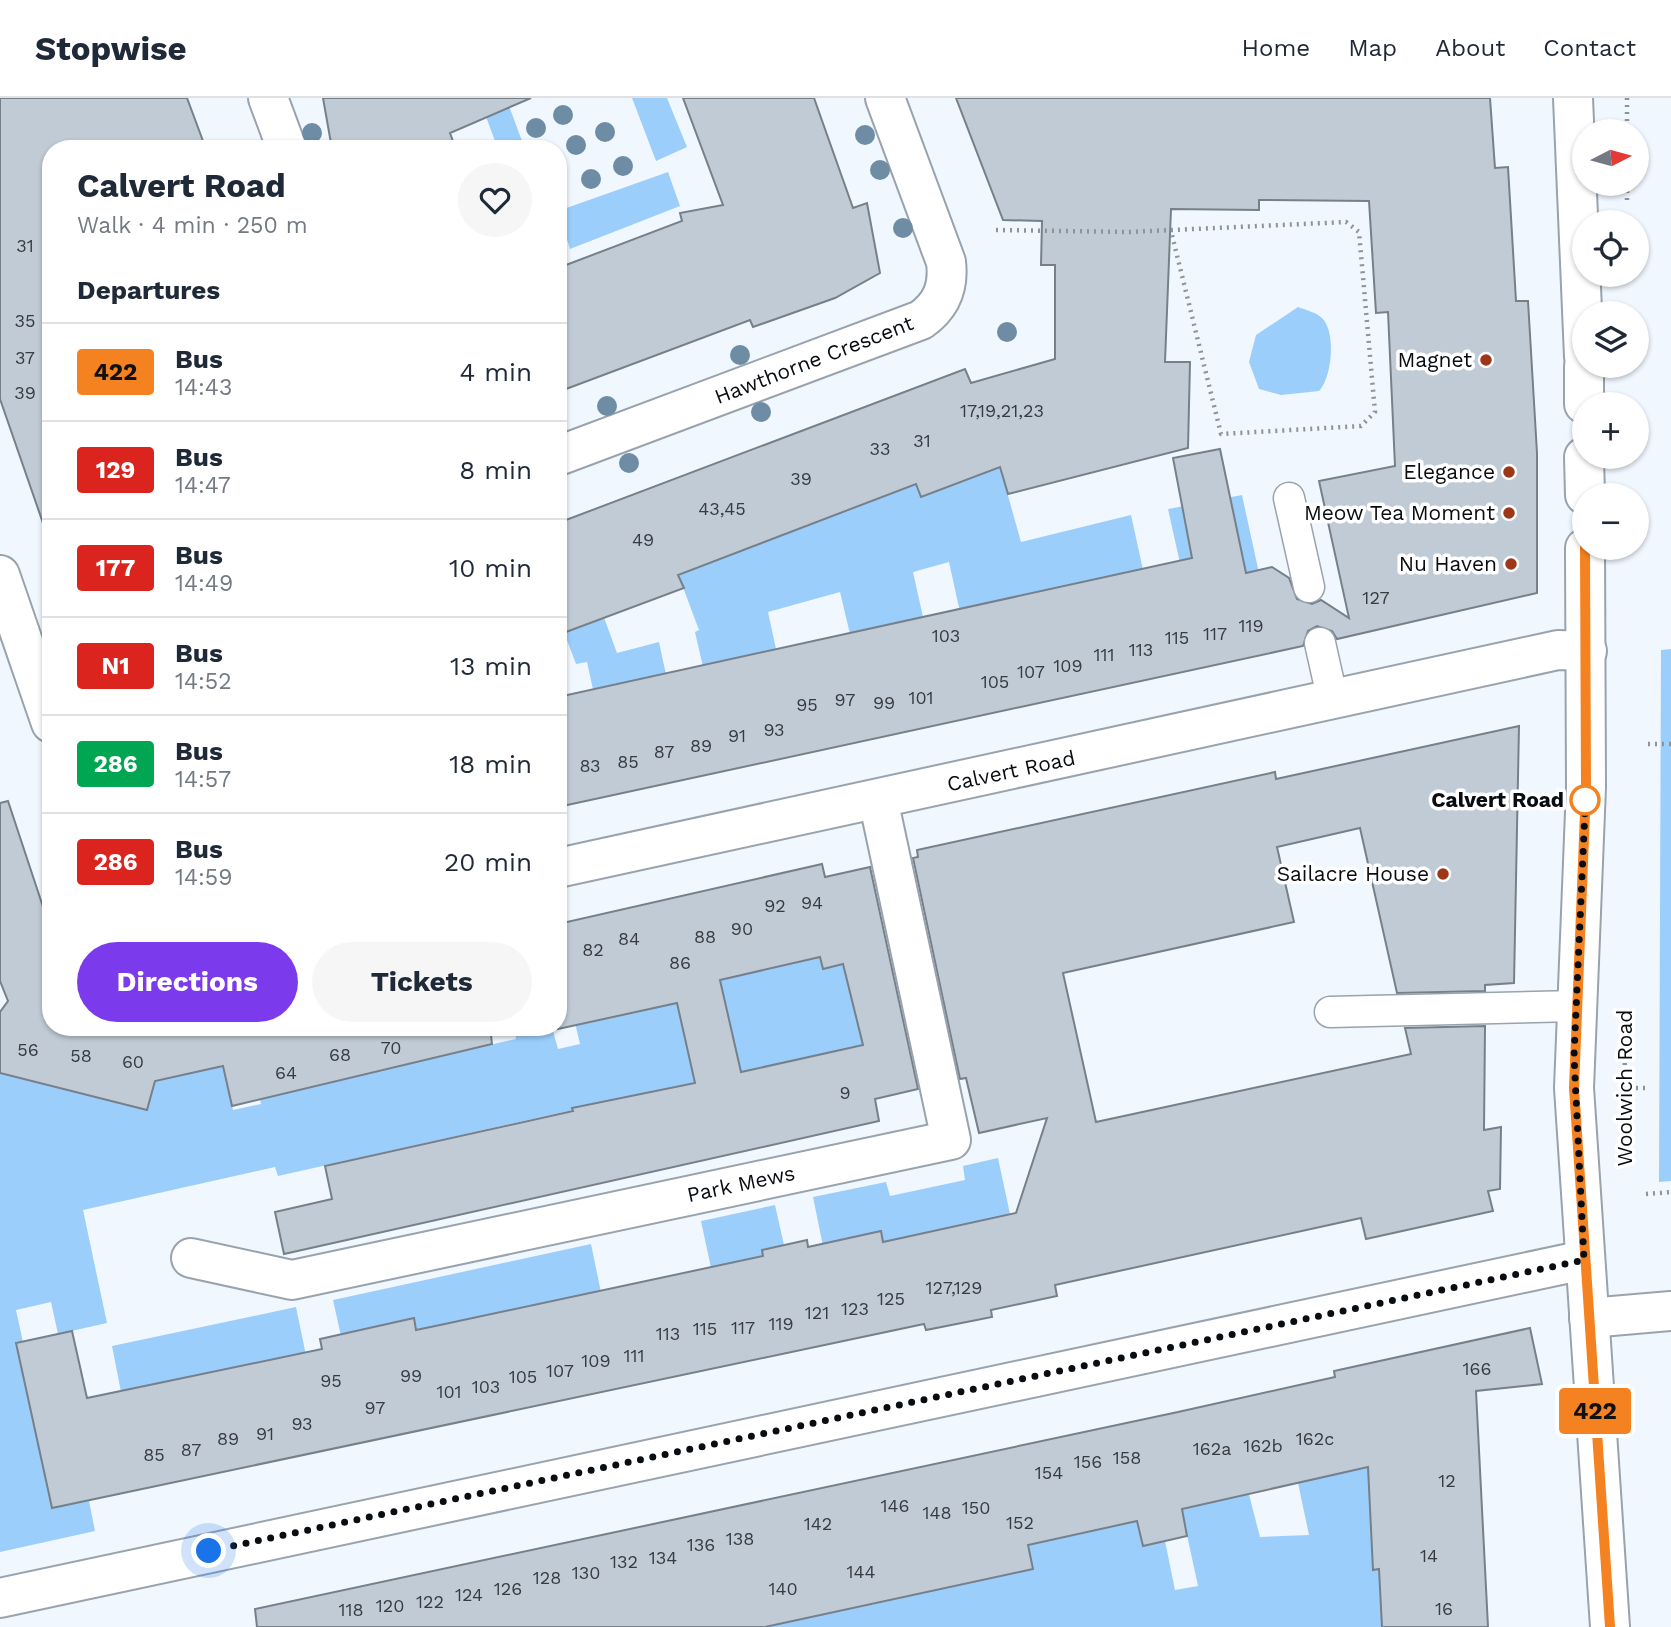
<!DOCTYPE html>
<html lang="en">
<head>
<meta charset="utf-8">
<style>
	:root { --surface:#fff; --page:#f6f6f7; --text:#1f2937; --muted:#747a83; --line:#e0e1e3; --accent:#7c3aed }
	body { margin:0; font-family:"Work Sans",sans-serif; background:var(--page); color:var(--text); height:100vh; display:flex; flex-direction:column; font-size:26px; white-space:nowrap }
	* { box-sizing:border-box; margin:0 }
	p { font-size:23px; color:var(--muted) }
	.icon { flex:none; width:38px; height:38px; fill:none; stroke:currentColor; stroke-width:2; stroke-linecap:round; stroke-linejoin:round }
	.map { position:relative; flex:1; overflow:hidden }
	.side { position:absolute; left:42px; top:42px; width:525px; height:896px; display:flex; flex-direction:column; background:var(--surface); border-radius:28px; box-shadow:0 2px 5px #0004 }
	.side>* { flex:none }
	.badge { padding:0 14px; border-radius:5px; font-size:24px; line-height:46px }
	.needle { width:46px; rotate:84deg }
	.buttons { position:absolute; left:1572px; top:21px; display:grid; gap:14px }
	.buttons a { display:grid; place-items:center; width:77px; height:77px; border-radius:50%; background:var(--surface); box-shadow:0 2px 5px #0004; font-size:35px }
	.you { position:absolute; width:35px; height:35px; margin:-18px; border:5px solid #fff; border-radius:50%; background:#1a73e8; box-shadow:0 0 0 10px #1a73e833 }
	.map>.badge { position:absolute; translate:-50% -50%; box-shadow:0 0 0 4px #fff }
	h2 { padding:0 35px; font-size:26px; line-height:63px }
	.round { display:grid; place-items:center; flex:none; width:74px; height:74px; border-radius:37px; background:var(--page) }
	.head { display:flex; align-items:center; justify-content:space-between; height:119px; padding:0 35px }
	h1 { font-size:33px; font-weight:700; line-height:52px }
	.button { display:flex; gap:14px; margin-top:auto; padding:14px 35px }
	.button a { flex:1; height:80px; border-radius:42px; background:var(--accent); color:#fff; font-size:28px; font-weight:700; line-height:80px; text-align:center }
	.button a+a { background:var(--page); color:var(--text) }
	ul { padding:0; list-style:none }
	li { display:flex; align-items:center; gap:21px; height:98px; padding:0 35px; border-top:2px solid var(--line) }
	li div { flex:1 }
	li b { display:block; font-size:26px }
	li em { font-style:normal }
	li .badge { min-width:77px; font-weight:700; text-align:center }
	header { display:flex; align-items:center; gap:42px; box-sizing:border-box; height:98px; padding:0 35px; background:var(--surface); border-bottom:2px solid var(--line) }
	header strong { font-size:33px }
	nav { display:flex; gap:38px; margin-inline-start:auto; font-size:24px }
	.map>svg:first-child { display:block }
</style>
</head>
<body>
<header>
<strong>Stopwise</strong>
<nav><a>Home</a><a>Map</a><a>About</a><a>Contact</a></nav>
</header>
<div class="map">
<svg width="1671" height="1529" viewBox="0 0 1671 1529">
	<rect width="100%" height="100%" fill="#f1f7fe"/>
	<!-- green -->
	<path fill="#9ccefc" d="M479,0H506L525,51H498Z
		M632,0H667L687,49L656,63Z
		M668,74L680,108L570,151L558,113Z
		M1298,209C1306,212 1318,215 1323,221C1336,236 1332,279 1319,293L1281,297L1259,291L1249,264L1256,237Z
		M1000,369L1021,444L1131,417L1147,490L1092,482L960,514L949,464L913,474L923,519L850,536L840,494L768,514L776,551L703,569L695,534L699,532L678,476L916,386L921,399Z
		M1242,397L1264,498L1190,510L1168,411Z
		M599,506L617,555L659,544L676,623L594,596L587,564L576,566L559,521Z
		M1671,551V1083L1659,1084L1661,552Z
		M814,831L823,871L877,859L855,915L863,947L278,1078L275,1069L83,1112L107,1225L58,1236L51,1204L16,1212L23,1244L16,1246L52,1410L89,1403L95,1433L0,1454V975L146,1012L170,929L223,968L233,1012L261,1006L251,959L458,954L516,941L514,929H528L530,937L553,933L558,951L580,946L566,887L720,882Z
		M998,1060L1010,1116L826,1163L813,1099L886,1084L890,1098L965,1082L963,1068Z
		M775,1107L784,1147L762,1152L772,1198L711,1170L701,1123Z
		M591,1146L609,1233L449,1267L440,1227L416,1232L414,1221L343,1247L333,1202Z
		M296,1209L314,1296L121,1294L112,1248Z
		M1413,1365L1373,1471L1418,1470L1419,1510L1381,1512L1382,1529H765L802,1521L788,1460L817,1518L879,1505L867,1444L910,1498L1033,1471L1028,1446L1135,1414L1143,1448L1165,1443L1175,1492L1198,1488L1174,1377L1245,1381L1260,1439L1309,1437L1298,1385L1350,1372Z"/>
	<!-- building -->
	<path fill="#c0cbd6" stroke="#76808a" stroke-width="2" fill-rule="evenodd" d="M0,0H187L206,51H51V427L44,428L0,301Z
		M323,0H531L450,35L456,51H332Z
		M683,0H814L853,110L867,105L880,175L835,200L753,229L750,222L558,294V170L682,123L680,115L723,107Z
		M956,0H1490L1495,70L1508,69L1516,203H1528L1537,355V495L1337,541L1332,533L1317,528L1308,533L1303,548L558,709V599L1192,460L1173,360L1220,351L1246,475L1272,469L1289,480L1297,501L1312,506L1321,502L1349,520L1319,383L1395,368L1388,214L1376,215L1369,103L1259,102V112L1171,111L1165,264H1190L1188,350L1008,396L1000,369L921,399L916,386L678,477L684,490L558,537V425L965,271L971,285L1055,261V167H1041L1042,123L1003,122Z
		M1519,628L1514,885L1485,887V893L1397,895L1360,730L1277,749L1294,824L1063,875L1096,1024L1411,956L1405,930L1485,928L1484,1032L1501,1029L1500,1091L1488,1093L1493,1113L1366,1141L1361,1120L1055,1187L1057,1198L991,1212L992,1219L926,1232L924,1226L52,1410L16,1245L72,1233L87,1300L322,1251L320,1241L414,1220L416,1232L440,1227L763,1158L762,1152L807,1142L808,1149L881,1133L883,1144L1016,1115L1047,1020L979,1035L966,980L960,981L913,760L918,759L917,752L1275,674L1276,681Z
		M8,703L51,833V929H490L492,946L232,1008L223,968L155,983L147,1012L0,975V914L8,903L0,883V705Z
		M822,766L825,779L870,769L918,991L875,1001L879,1023L284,1156L275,1114L332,1101L325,1068L573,1013L572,1010L695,985L677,905L558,931V826ZM820,859L823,871L843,866L863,947L741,974L720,882Z
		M1530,1230L1542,1286L1476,1293L1488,1529H1382L1379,1471L1373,1472L1368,1369L1182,1411L1187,1438L1143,1448L1137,1423L1028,1447L1033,1471L765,1529H257L255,1511L1178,1314L1335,1279L1334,1273Z"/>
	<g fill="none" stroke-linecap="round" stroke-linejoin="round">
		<defs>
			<path id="service" d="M1289,400L1309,489
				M1320,545L1333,603
				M1330,914L1576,908"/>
			<path id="minor" d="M268,0L287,51
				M558,358L921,222C942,207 949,189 946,164L885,0
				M0,477L51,625
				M558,770L1558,552L1587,553
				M191,1160L292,1182L951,1042L878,701
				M1589,1220L1671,1213
				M0,1500L1584,1162"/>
			<path id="primary" d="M1573,0L1584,259
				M1584,268V306
				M1584,359L1585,397
				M1585,450L1586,689L1574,990L1610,1529"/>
		</defs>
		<!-- service casing -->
		<use href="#service" stroke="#99a3ad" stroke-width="33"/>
		<!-- minor casing -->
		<use href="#minor" stroke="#99a3ad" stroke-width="42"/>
		<!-- primary casing -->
		<use href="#primary" stroke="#99a3ad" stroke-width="42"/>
		<!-- path -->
		<path stroke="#8e9399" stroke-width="4.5" stroke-dasharray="2 5" stroke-linecap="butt" d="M1627,0V33
			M1627,102V86
			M996,132L1129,134L1346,124L1359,134L1375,314L1361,328L1221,336L1171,133
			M1648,646H1671
			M1636,990H1646
			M1624,995L1625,955
			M1646,1096L1671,1094"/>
		<!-- service -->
		<use href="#service" stroke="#fff" stroke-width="30"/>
		<!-- minor -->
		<use href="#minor" stroke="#fff" stroke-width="38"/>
		<!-- primary -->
		<use href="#primary" stroke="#fff" stroke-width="38"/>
	</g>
	<!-- trees -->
	<g fill="#6e8da5">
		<circle cx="563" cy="17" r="10"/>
		<circle cx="536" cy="30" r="10"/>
		<circle cx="605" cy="34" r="10"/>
		<circle cx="312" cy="35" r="10"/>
		<circle cx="865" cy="37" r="10"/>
		<circle cx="576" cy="47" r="10"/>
		<circle cx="623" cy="68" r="10"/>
		<circle cx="880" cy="72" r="10"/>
		<circle cx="591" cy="81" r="10"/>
		<circle cx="903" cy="130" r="10"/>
		<circle cx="1007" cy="234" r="10"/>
		<circle cx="740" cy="257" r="10"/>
		<circle cx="607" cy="308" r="10"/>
		<circle cx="761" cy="314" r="10"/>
		<circle cx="629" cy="365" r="10"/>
	</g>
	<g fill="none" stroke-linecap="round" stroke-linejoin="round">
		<defs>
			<path id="line" d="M1585,450L1586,689L1574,990L1610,1529"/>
		</defs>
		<!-- line casing -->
		<use href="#line" stroke="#fff" stroke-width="16"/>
		<!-- line -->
		<use href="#line" stroke="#f58220" stroke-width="10"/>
		<!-- walk -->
		<path stroke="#090d11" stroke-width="7" stroke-dasharray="0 12.6" d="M209,1453L1584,1162L1574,958L1586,689L1585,702"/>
	</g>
	<!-- markers -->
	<g fill="#9e3718" stroke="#fff" stroke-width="2.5">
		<circle cx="1486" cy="262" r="7"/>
		<circle cx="1509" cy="374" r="7"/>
		<circle cx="1509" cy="415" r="7"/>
		<circle cx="1511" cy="466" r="7"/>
		<circle cx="1443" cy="776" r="7"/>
	</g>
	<circle fill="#fff" stroke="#f58220" stroke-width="3.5" cx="1585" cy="702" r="14"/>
	<g text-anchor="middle" stroke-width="7" stroke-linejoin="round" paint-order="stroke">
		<!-- number labels -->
		<g font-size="18" fill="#373c42">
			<text x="25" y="154">31</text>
			<text x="25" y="229">35</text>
			<text x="25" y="266">37</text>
			<text x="25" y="301">39</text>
			<text x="1002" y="319">17,19,21,23</text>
			<text x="922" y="349">31</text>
			<text x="880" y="357">33</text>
			<text x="801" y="387">39</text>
			<text x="722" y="417">43,45</text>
			<text x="643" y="448">49</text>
			<text x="1376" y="506">127</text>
			<text x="1251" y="534">119</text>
			<text x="1215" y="542">117</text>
			<text x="946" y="544">103</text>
			<text x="1177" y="546">115</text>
			<text x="1141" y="558">113</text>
			<text x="1104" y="563">111</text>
			<text x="1068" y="574">109</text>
			<text x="1031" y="580">107</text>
			<text x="995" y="590">105</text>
			<text x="921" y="606">101</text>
			<text x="845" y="608">97</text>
			<text x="884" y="611">99</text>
			<text x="807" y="613">95</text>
			<text x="774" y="638">93</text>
			<text x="737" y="644">91</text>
			<text x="701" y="654">89</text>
			<text x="664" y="660">87</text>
			<text x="628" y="670">85</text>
			<text x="590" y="674">83</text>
			<text x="812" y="811">94</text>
			<text x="775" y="814">92</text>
			<text x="742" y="837">90</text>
			<text x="705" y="845">88</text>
			<text x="629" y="847">84</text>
			<text x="593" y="858">82</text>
			<text x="680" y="871">86</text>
			<text x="391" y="956">70</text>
			<text x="28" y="958">56</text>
			<text x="340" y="963">68</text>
			<text x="81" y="964">58</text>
			<text x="133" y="970">60</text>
			<text x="286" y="981">64</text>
			<text x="845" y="1001">9</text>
			<text x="954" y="1196">127,129</text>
			<text x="891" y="1207">125</text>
			<text x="855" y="1217">123</text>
			<text x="817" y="1221">121</text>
			<text x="781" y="1232">119</text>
			<text x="743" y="1236">117</text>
			<text x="705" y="1237">115</text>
			<text x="668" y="1242">113</text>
			<text x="634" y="1264">111</text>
			<text x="596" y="1269">109</text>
			<text x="1477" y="1277">166</text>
			<text x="560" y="1279">107</text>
			<text x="411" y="1284">99</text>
			<text x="523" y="1285">105</text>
			<text x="331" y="1289">95</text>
			<text x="486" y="1295">103</text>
			<text x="449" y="1300">101</text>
			<text x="375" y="1316">97</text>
			<text x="302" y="1332">93</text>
			<text x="265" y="1342">91</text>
			<text x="228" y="1347">89</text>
			<text x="1315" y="1347">162c</text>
			<text x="1263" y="1354">162b</text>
			<text x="1212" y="1357">162a</text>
			<text x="191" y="1358">87</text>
			<text x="154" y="1363">85</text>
			<text x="1127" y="1366">158</text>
			<text x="1088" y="1370">156</text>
			<text x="1049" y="1381">154</text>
			<text x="1447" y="1389">12</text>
			<text x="895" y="1414">146</text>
			<text x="976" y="1416">150</text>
			<text x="937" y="1421">148</text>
			<text x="1020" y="1431">152</text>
			<text x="818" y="1432">142</text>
			<text x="740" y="1447">138</text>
			<text x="701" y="1453">136</text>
			<text x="1429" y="1464">14</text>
			<text x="663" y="1466">134</text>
			<text x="624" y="1470">132</text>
			<text x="861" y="1480">144</text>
			<text x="586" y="1481">130</text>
			<text x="547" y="1486">128</text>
			<text x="508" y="1497">126</text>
			<text x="783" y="1497">140</text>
			<text x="469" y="1503">124</text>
			<text x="430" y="1510">122</text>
			<text x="390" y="1514">120</text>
			<text x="1444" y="1517">16</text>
			<text x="351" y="1518">118</text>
		</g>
		<!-- street labels -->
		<g font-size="21" fill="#090d11" stroke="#fff">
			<text transform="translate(814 262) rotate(-21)" y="7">Hawthorne Crescent</text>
			<text transform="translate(1011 673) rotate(-12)" y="7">Calvert Road</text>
			<text transform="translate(1625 990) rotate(-90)" y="7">Woolwich Road</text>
			<text transform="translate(741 1086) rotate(-12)" y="7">Park Mews</text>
		</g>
		<!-- poi labels -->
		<g font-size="21" fill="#090d11" stroke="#fff" text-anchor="end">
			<text x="1472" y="269">Magnet</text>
			<text x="1495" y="381">Elegance</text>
			<text x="1495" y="422">Meow Tea Moment</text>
			<text x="1497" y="473">Nu Haven</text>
			<text x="1429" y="783">Sailacre House</text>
		</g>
		<!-- stop labels -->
		<g font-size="21" font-weight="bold" fill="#090d11" stroke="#fff" text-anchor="end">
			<text x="1564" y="709">Calvert Road</text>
		</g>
	</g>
</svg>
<div class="buttons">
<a><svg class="needle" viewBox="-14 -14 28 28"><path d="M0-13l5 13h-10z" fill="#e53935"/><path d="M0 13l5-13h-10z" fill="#747a83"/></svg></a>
<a><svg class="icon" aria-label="locate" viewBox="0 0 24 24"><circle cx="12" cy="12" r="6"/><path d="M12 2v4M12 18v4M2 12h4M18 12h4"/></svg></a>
<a><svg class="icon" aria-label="layers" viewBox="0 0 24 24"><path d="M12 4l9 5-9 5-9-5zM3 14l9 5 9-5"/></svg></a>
<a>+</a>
<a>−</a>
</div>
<div class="you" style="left:209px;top:1453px"></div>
<b class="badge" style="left:1595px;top:1313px;background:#f58220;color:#111">422</b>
<section class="side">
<div class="head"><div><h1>Calvert Road</h1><p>Walk · 4 min · 250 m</p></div><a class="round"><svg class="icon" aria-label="heart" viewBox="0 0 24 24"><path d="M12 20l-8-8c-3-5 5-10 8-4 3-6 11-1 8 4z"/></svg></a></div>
<h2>Departures</h2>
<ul>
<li><span class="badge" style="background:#f58220;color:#111">422</span><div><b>Bus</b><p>14:43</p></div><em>4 min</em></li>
<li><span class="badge" style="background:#dc241f;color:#fff">129</span><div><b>Bus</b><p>14:47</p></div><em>8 min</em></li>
<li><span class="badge" style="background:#dc241f;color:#fff">177</span><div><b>Bus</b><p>14:49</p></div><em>10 min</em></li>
<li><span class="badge" style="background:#dc241f;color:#fff">N1</span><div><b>Bus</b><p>14:52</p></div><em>13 min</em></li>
<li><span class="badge" style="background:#00a651;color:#fff">286</span><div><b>Bus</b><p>14:57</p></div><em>18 min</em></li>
<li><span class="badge" style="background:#dc241f;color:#fff">286</span><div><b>Bus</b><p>14:59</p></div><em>20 min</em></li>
</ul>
<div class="button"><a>Directions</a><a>Tickets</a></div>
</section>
</div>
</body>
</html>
